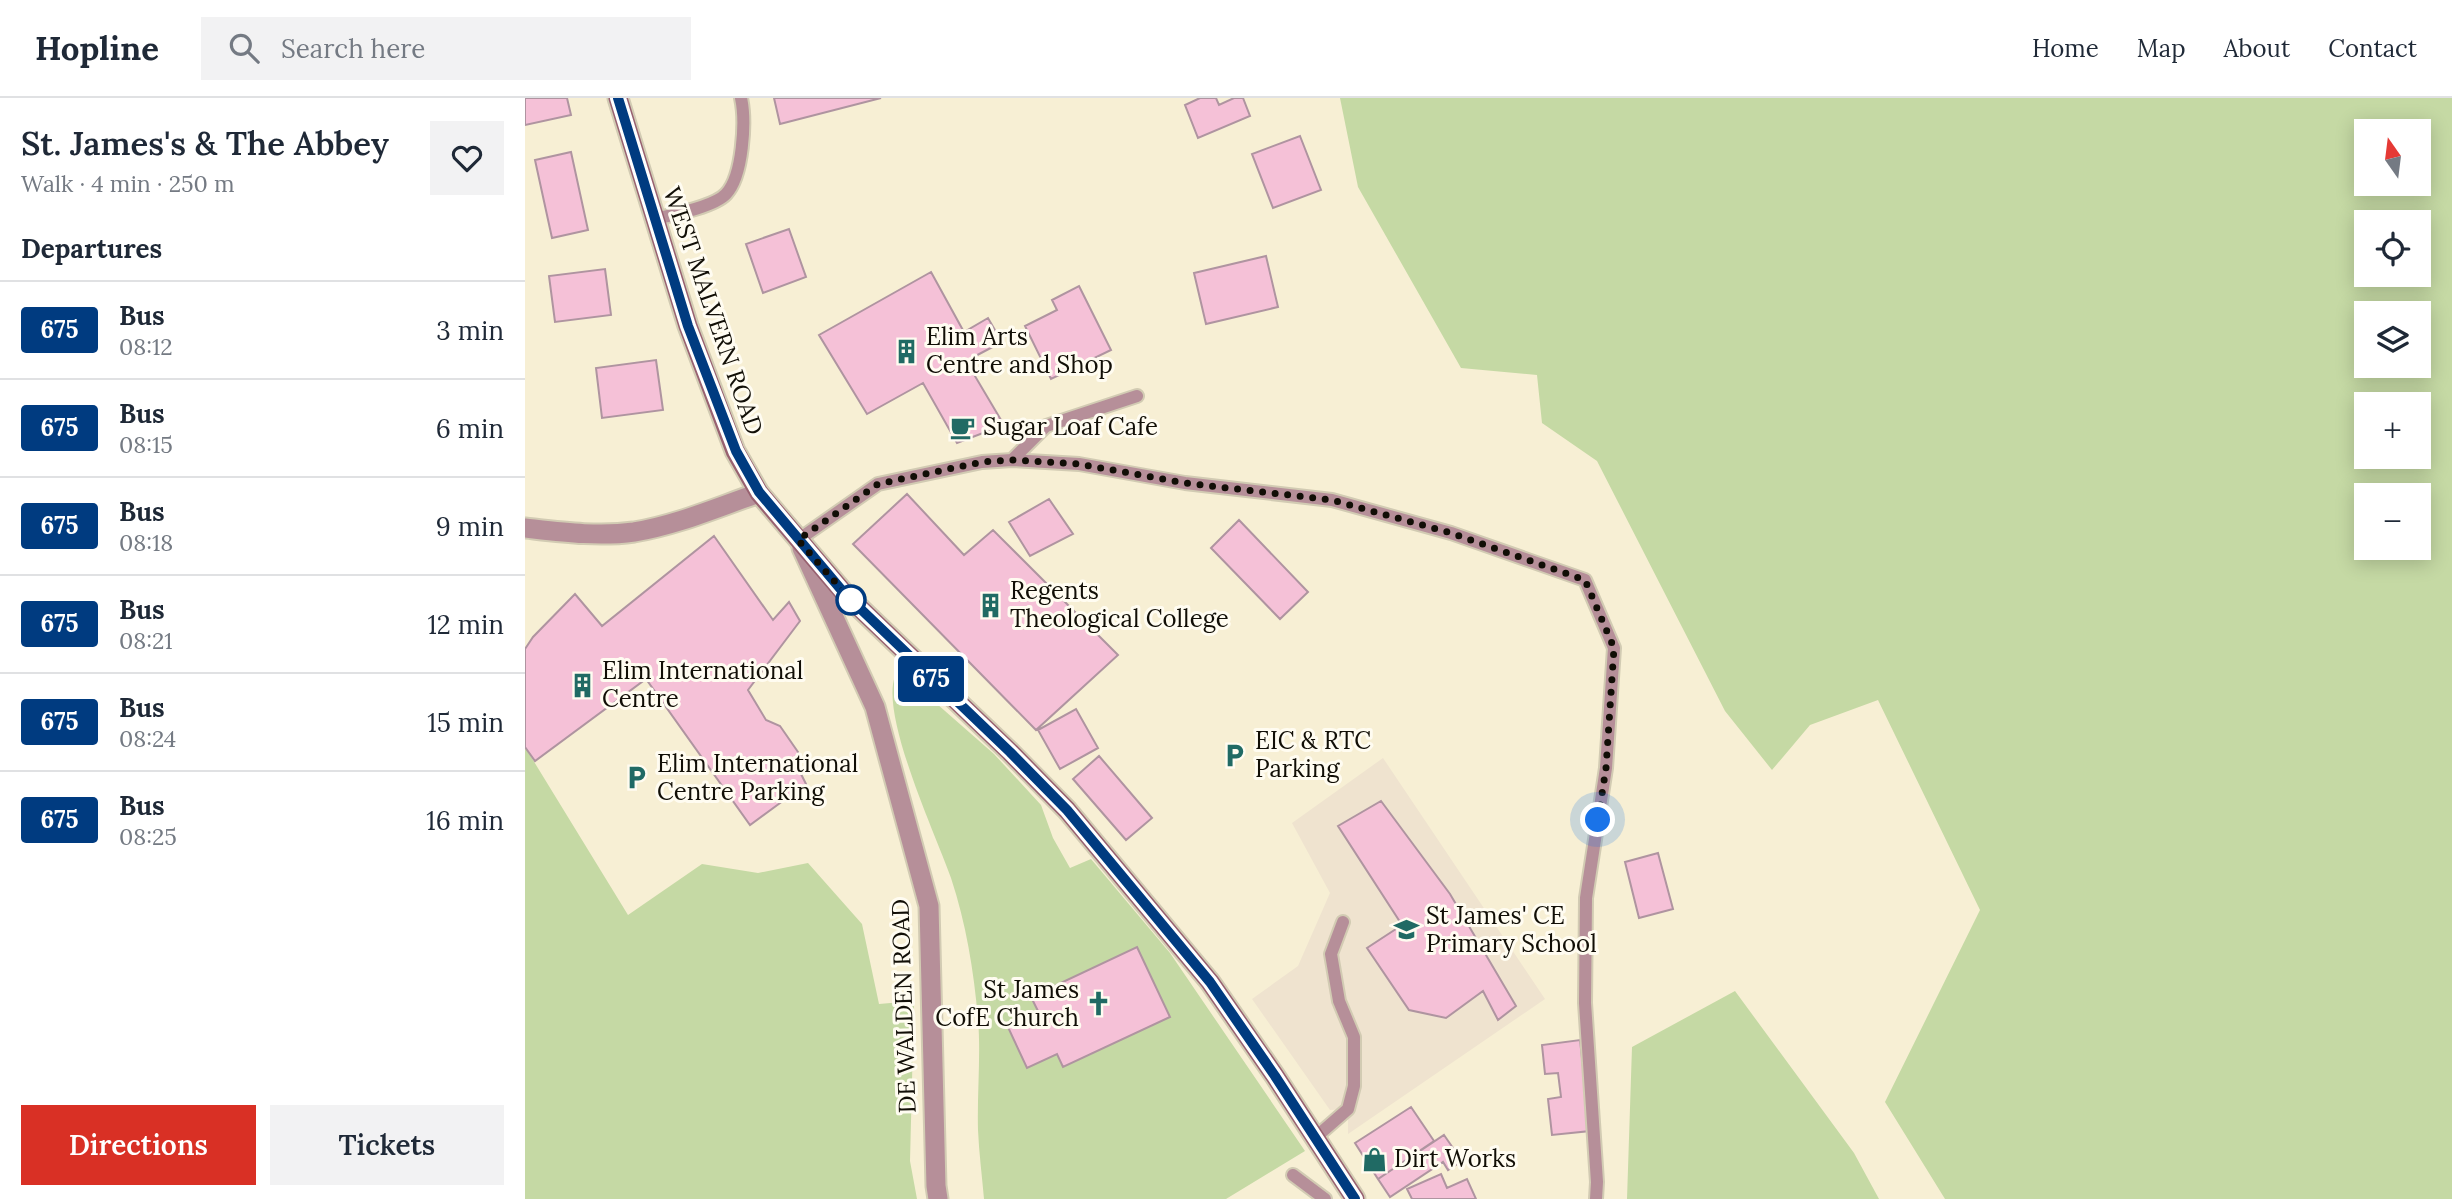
<!DOCTYPE html>
<html lang="en">
<head>
<meta charset="utf-8">
<style>
	:root { --surface:#fff; --page:#f2f2f3; --text:#1f2937; --muted:#747a83; --line:#e0e1e3; --accent:#d93025 }
	body { margin:0; font-family:Lora,serif; background:var(--page); color:var(--text); height:100vh; display:flex; flex-direction:column; font-size:26px; white-space:nowrap }
	* { box-sizing:border-box; margin:0 }
	p { font-size:23px; color:var(--muted) }
	.icon { flex:none; width:38px; height:38px; fill:none; stroke:currentColor; stroke-width:2; stroke-linecap:round; stroke-linejoin:round }
	.map { position:relative; flex:1; overflow:hidden }
	.panel { display:flex; flex-direction:column; background:var(--surface); width:525px }
	.panel>* { flex:none }
	.badge { padding:0 14px; border-radius:5px; font-size:24px; line-height:46px }
	.needle { width:46px; rotate:346deg }
	.buttons { position:absolute; left:1829px; top:21px; display:grid; gap:14px }
	.buttons a { display:grid; place-items:center; width:77px; height:77px; border-radius:0px; background:var(--surface); box-shadow:0 4px 18px #0003; font-size:35px }
	.you { position:absolute; width:35px; height:35px; margin:-18px; border:5px solid #fff; border-radius:50%; background:#1a73e8; box-shadow:0 0 0 10px #1a73e833 }
	.map>.badge { position:absolute; translate:-50% -50%; box-shadow:0 0 0 4px #fff }
	h2 { padding:0 21px; font-size:26px; line-height:63px }
	.round { display:grid; place-items:center; flex:none; width:74px; height:74px; border-radius:0px; background:var(--page) }
	.head { display:flex; align-items:center; justify-content:space-between; height:119px; padding:0 21px }
	h1 { font-size:33px; font-weight:600; line-height:52px }
	.primary-button { display:flex; gap:14px; margin-top:auto; padding:14px 21px }
	.primary-button a { flex:1; height:80px; border-radius:0px; background:var(--accent); color:#fff; font-size:28px; font-weight:600; line-height:80px; text-align:center }
	.primary-button a+a { background:var(--page); color:var(--text) }
	ul { padding:0; list-style:none }
	li { display:flex; align-items:center; gap:21px; height:98px; padding:0 21px; border-top:2px solid var(--line) }
	li div { flex:1 }
	li b { display:block; font-size:26px }
	li em { font-style:normal }
	li .badge { min-width:77px; font-weight:700; text-align:center }
	header { display:flex; align-items:center; gap:42px; box-sizing:border-box; height:98px; padding:0 35px; background:var(--surface); border-bottom:2px solid var(--line) }
	header strong { font-size:33px }
	nav { display:flex; gap:38px; margin-inline-start:auto; font-size:24px }
	.search { width:490px; height:63px; background:var(--page); display:flex; align-items:center; gap:18px; box-sizing:border-box; padding:0 24px; border-radius:0px; color:var(--muted); font-size:26px }
	main { display:flex; flex:1; min-height:0 }
	.map>svg:first-child { display:block }
</style>
</head>
<body>
<header>
<strong>Hopline</strong>
<div class="search"><svg class="icon" aria-label="search" viewBox="0 0 24 24"><circle cx="10" cy="10" r="6"/><path d="M15 15l6 6"/></svg>Search here</div>
<nav><a>Home</a><a>Map</a><a>About</a><a>Contact</a></nav>
</header>
<main>
<section class="panel">
<div class="head"><div><h1>St. James's &amp; The Abbey</h1><p>Walk · 4 min · 250 m</p></div><a class="round"><svg class="icon" aria-label="heart" viewBox="0 0 24 24"><path d="M12 20l-8-8c-3-5 5-10 8-4 3-6 11-1 8 4z"/></svg></a></div>
<h2>Departures</h2>
<ul>
<li><span class="badge" style="background:#003b80;color:#fff">675</span><div><b>Bus</b><p>08:12</p></div><em>3 min</em></li>
<li><span class="badge" style="background:#003b80;color:#fff">675</span><div><b>Bus</b><p>08:15</p></div><em>6 min</em></li>
<li><span class="badge" style="background:#003b80;color:#fff">675</span><div><b>Bus</b><p>08:18</p></div><em>9 min</em></li>
<li><span class="badge" style="background:#003b80;color:#fff">675</span><div><b>Bus</b><p>08:21</p></div><em>12 min</em></li>
<li><span class="badge" style="background:#003b80;color:#fff">675</span><div><b>Bus</b><p>08:24</p></div><em>15 min</em></li>
<li><span class="badge" style="background:#003b80;color:#fff">675</span><div><b>Bus</b><p>08:25</p></div><em>16 min</em></li>
</ul>
<div class="primary-button"><a>Directions</a><a>Tickets</a></div>
</section>
<div class="map">
<svg width="1927" height="1101" viewBox="0 0 1927 1101">
	<rect width="100%" height="100%" fill="#f7efd4"/>
	<!-- education -->
	<path fill="#efe3cf" d="M858,660L1020,901L823,1036V1011L805,1012L727,901L773,868L805,795L767,725Z"/>
	<!-- green -->
	<path fill="#c5d9a4" fill-rule="evenodd" d="M815,0H1927V1101H1420L1360,1004L1455,812L1353,602L1285,627L1247,672L1200,613L1072,363L1017,325L1012,277L936,270L833,89ZM1894,33V86H1841V33ZM1894,124V177H1841V124ZM1841,215H1894V268H1841ZM1894,306V359H1841V306ZM1894,397V450H1841V397Z
		M379,577L469,656L516,707L528,740L545,770L566,761L645,855L780,1053L701,1101H459C457,1078 454,1055 453,1032C452,995 456,957 453,921C449,874 441,825 426,780C411,737 355,618 370,578Z
		M0,649L103,817L177,766L233,775L283,765L337,826L354,906L389,903L385,1063L392,1101H0Z
		M1210,893L1329,1055L1354,1101H1102L1107,949Z"/>
	<!-- building -->
	<path fill="#f5c1d7" stroke="#af94a0" stroke-width="2" d="M0,0H42L46,17L0,27Z
		M249,0H356L255,26Z
		M675,0H691L694,7L709,0H718L725,18L673,40L660,7Z
		M775,38L796,92L748,110L727,56Z
		M46,54L63,132L27,140L10,62Z
		M264,131L281,179L238,195L221,146Z
		M741,158L753,209L681,226L669,175Z
		M80,171L86,217L30,224L24,178Z
		M406,174L439,234L463,220L477,244L441,263L479,327L432,345L398,285L342,316L294,237Z
		M554,188L586,252L526,281L500,228L532,212L527,202Z
		M131,262L138,312L77,320L71,270Z
		M382,396L439,457L468,432L593,557L511,632L328,446Z
		M524,401L548,436L505,458L484,424Z
		M714,422L783,494L755,521L686,450Z
		M189,438L248,522L264,504L275,523L223,592L241,622L255,628L273,654L272,668L281,686L225,727L121,581L10,663L0,649V551L8,539L50,496L77,528Z
		M551,611L573,650L535,671L513,632Z
		M574,658L627,720L601,742L548,681Z
		M856,703L925,796L991,908L973,922L958,893L921,920L884,912L842,850L877,827L813,728Z
		M1133,755L1148,811L1114,820L1100,764Z
		M612,849L645,919L538,969L532,956L502,970L482,927L513,913L506,899Z
		M1055,942L1065,1033L1027,1037L1023,1001L1036,999L1033,975L1020,976L1017,947Z
		M886,1009L909,1043L853,1081L830,1045Z
		M919,1037L937,1063L923,1072L918,1064L865,1099L853,1081Z
		M916,1076L922,1090L942,1081L951,1101H887L882,1091Z"/>
	<g fill="none" stroke-linecap="round" stroke-linejoin="round">
		<defs>
			<path id="service" d="M129,121C147,117 189,109 201,96C218,78 221,23 216,0
				M487,362L521,328L612,298
				M273,442L353,386L457,364L487,362L554,366L660,385L807,402L926,435L1060,482L1089,550L1081,670L1061,800L1060,905L1072,1084L1071,1101
				M791,1039L823,1011L829,988V939L814,903L806,856L818,824
				M768,1077L800,1101"/>
			<path id="minor" d="M0,430C36,434 73,439 109,434C152,427 193,409 234,395
				M277,450L350,609L404,808L411,1088L413,1101"/>
			<path id="secondary" d="M93,0L163,228L210,353L234,395L319,495L485,654L542,712L685,884L750,978L830,1101"/>
		</defs>
		<!-- service casing -->
		<use href="#service" stroke="#d2cbb3" stroke-width="16"/>
		<!-- minor casing -->
		<use href="#minor" stroke="#d2cbb3" stroke-width="23"/>
		<!-- secondary casing -->
		<use href="#secondary" stroke="#d2cbb3" stroke-width="23"/>
		<!-- service -->
		<use href="#service" stroke="#b68f99" stroke-width="12"/>
		<!-- minor -->
		<use href="#minor" stroke="#b68f99" stroke-width="19"/>
		<!-- secondary -->
		<use href="#secondary" stroke="#986170" stroke-width="19"/>
	</g>
	<g fill="none" stroke-linecap="round" stroke-linejoin="round">
		<defs>
			<path id="line" d="M93,0L163,228L211,353L234,394L319,495L485,654L542,712L685,884L750,978L830,1101"/>
		</defs>
		<!-- line casing -->
		<use href="#line" stroke="#fff" stroke-width="16"/>
		<!-- line -->
		<use href="#line" stroke="#003b80" stroke-width="10"/>
		<!-- walk -->
		<path stroke="#110e06" stroke-width="7" stroke-dasharray="0 12.6" d="M326,502L273,442L353,386L457,364L487,362L554,366L660,385L807,402L926,435L1060,482L1089,550L1081,670L1073,722"/>
	</g>
	<!-- icons -->
	<defs>
		<symbol id="building-bare" viewBox="-9 -9 18 18"><path d="M-4-6H4V6H1V3H-1V6H-4ZM-2.5-4.3h1.7v1.8h-1.7ZM.8-4.3h1.7v1.8H.8ZM-2.5-1h1.7V.8h-1.7ZM.8-1h1.7V.8H.8Z" fill="#206a64" stroke="#fffcf1" stroke-width="2.5" paint-order="stroke"/></symbol>
		<symbol id="cafe-bare" viewBox="-9 -9 18 18"><path d="M-5.5-4.5H6V0H3Q3 3.5 0 3.5H-2.5Q-5.5 3.5-5.5 0ZM3-3.2v2h1.7v-2ZM-6 4.5H4V6H-6Z" fill="#206a64" stroke="#fffcf1" stroke-width="2.5" paint-order="stroke"/></symbol>
		<symbol id="parking-bare" viewBox="-9 -9 18 18"><path d="M-3.5-5.5H1a3.5 3.5 0 0 1 0 7H-1V5.5H-3.5ZM-1-3.4V-.6H.8a1.4 1.4 0 0 0 0-2.8Z" fill="#206a64" stroke="#fffcf1" stroke-width="2.5" paint-order="stroke"/></symbol>
		<symbol id="school-bare" viewBox="-9 -9 18 18"><path d="M0-5L7-2L0 1L-7-2ZM-4 1L0 2.5L4 1V4Q0 6-4 4Z" fill="#206a64" stroke="#fffcf1" stroke-width="2.5" paint-order="stroke"/></symbol>
		<symbol id="church-bare" viewBox="-9 -9 18 18"><path d="M-1.2-6h2.4v3.5h3.3v2.4h-3.3V6h-2.4V-.1h-3.3v-2.4h3.3Z" fill="#206a64" stroke="#fffcf1" stroke-width="2.5" paint-order="stroke"/></symbol>
		<symbol id="shop-bare" viewBox="-9 -9 18 18"><path d="M-5-2.5h2.3a2.7 3.5 0 0 1 5.4 0H5L5.5 6h-11ZM-1.5-2.5h3a1.5 2.3 0 0 0-3 0Z" fill="#206a64" stroke="#fffcf1" stroke-width="2.5" paint-order="stroke"/></symbol>
	</defs>
	<g fill-rule="evenodd">
		<use href="#building-bare" x="364" y="236" width="35" height="35"/>
		<use href="#cafe-bare" x="420" y="312" width="35" height="35"/>
		<use href="#building-bare" x="448" y="490" width="35" height="35"/>
		<use href="#building-bare" x="40" y="570" width="35" height="35"/>
		<use href="#parking-bare" x="692" y="640" width="35" height="35"/>
		<use href="#parking-bare" x="94" y="662" width="35" height="35"/>
		<use href="#school-bare" x="864" y="814" width="35" height="35"/>
		<use href="#church-bare" x="556" y="888" width="35" height="35"/>
		<use href="#shop-bare" x="832" y="1044" width="35" height="35"/>
	</g>
	<!-- markers -->
	<circle fill="#fff" stroke="#003b80" stroke-width="3.5" cx="326" cy="502" r="14"/>
	<g text-anchor="middle" stroke-width="6" stroke-linejoin="round" paint-order="stroke">
		<!-- street labels -->
		<g font-size="24" fill="#110e06" stroke="#fffcf1">
			<text transform="translate(188 213) rotate(71)" y="8">WEST MALVERN ROAD</text>
			<text transform="translate(379 908) rotate(-92)" y="8">DE WALDEN ROAD</text>
		</g>
		<!-- poi labels -->
		<g font-size="24" fill="#110e06" stroke="#fffcf1" text-anchor="start">
			<text x="401" y="247">Elim Arts<tspan x="401" dy="28">Centre and Shop</tspan></text>
			<text x="458" y="337">Sugar Loaf Cafe</text>
			<text x="485" y="501">Regents<tspan x="485" dy="28">Theological College</tspan></text>
			<text x="77" y="581">Elim International<tspan x="77" dy="28">Centre</tspan></text>
			<text x="730" y="651">EIC &amp; RTC<tspan x="730" dy="28">Parking</tspan></text>
			<text x="132" y="674">Elim International<tspan x="132" dy="28">Centre Parking</tspan></text>
			<text x="901" y="826">St James' CE<tspan x="901" dy="28">Primary School</tspan></text>
			<text x="554" y="900" text-anchor="end">St James<tspan x="554" dy="28">CofE Church</tspan></text>
			<text x="869" y="1069">Dirt Works</text>
		</g>
	</g>
</svg>
<div class="buttons">
<a><svg class="needle" viewBox="-14 -14 28 28"><path d="M0-13l5 13h-10z" fill="#e53935"/><path d="M0 13l5-13h-10z" fill="#747a83"/></svg></a>
<a><svg class="icon" aria-label="locate" viewBox="0 0 24 24"><circle cx="12" cy="12" r="6"/><path d="M12 2v4M12 18v4M2 12h4M18 12h4"/></svg></a>
<a><svg class="icon" aria-label="layers" viewBox="0 0 24 24"><path d="M12 4l9 5-9 5-9-5zM3 14l9 5 9-5"/></svg></a>
<a>+</a>
<a>−</a>
</div>
<div class="you" style="left:1073px;top:722px"></div>
<b class="badge" style="left:406px;top:581px;background:#003b80;color:#fff">675</b>
</div>
</main>
</body>
</html>
